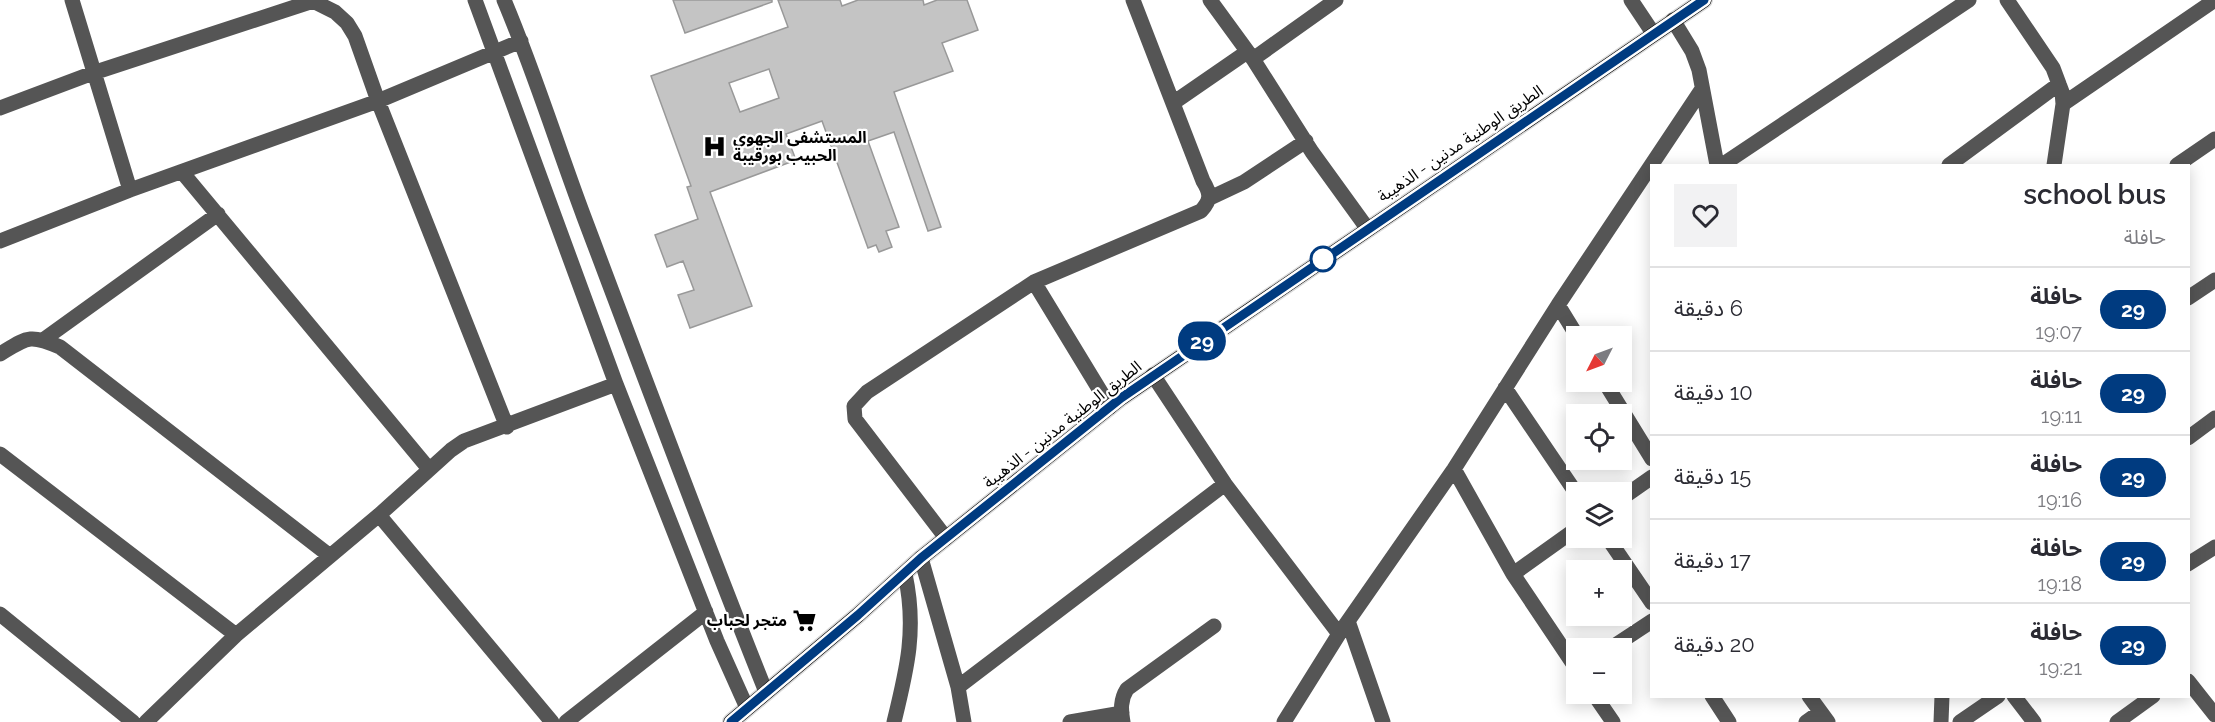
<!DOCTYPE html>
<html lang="ar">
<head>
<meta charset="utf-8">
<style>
	:root { --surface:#fff; --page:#f2f2f3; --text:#2b2b33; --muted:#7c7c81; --line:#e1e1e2 }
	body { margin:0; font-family:Raleway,"Noto Sans Arabic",sans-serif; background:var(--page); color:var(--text); direction:rtl; height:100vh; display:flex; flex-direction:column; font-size:22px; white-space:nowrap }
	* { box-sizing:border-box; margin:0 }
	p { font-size:20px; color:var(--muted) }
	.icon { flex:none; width:33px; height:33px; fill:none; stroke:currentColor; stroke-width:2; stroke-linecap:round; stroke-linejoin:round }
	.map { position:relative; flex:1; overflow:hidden; direction:ltr }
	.side { position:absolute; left:1650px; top:164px; width:540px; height:534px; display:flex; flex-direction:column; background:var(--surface); border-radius:0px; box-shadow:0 3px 15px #0003; direction:rtl }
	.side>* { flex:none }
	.badge { padding:0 12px; border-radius:20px; font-size:21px; line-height:39px }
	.needle { width:39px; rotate:228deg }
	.buttons { position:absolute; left:1566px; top:326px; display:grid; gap:12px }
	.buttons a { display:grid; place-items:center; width:66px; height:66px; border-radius:0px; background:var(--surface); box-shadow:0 3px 15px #0003; font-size:30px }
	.map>.badge { position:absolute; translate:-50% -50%; box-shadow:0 0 0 3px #fff }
	.round { display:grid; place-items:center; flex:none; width:63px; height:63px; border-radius:0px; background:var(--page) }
	.head { display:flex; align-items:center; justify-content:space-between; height:102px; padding:0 24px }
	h1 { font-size:28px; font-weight:600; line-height:45px }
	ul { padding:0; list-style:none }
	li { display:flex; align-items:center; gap:18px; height:84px; padding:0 24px; border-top:2px solid var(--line) }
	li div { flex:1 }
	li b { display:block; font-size:22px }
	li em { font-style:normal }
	li .badge { min-width:66px; font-weight:700; text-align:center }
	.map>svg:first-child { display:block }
</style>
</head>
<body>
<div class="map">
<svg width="2215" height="722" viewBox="0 0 2215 722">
	<rect width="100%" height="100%" fill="#fff"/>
	<!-- building -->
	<path fill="#c4c4c4" stroke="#999" stroke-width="1.5" fill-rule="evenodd" d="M673,0H772V2L685,33Z
		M778,0H840L842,6L858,0H923L924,5L937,0H967L978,30L942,43L953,71L894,92L941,227L928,231L894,132L868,141L899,227L886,231L892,247L879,252L876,245L868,248L822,121L786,134L796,160L710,192L752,306L690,328L678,295L694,290L683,261L667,267L655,235L698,219L687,187L691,186L651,76L788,27ZM769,69L779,98L740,112L729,83Z"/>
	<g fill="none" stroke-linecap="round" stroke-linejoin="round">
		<defs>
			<path id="major" d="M731,722L858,615L921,558L1121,398L1704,0"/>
		</defs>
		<!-- major casing -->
		<use href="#major" stroke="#dbdbdb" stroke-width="18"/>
		<!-- minor -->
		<path stroke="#555" stroke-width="15" d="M72,0L130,190
			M311,0L335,12L347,23L355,36L378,101L507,427
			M475,0L616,384L717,641L747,708
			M504,0C534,71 557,145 584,217C644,376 703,535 766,692
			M1210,0L1253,59
			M1336,0L1253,59L1312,152L1367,228
			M1631,0L1653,33
			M2007,0L2053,68L2062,92L2063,104L2054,165
			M1673,20L1692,51L1699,70L1717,165
			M1173,103L1247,52
			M2063,104L2215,0
			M0,108L93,73L313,1
			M1722,165L1969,0
			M1949,165L2059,84
			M2177,165L2215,139
			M182,172L429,469
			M1210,198L1244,182L1306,141
			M0,241L130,190L378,101L521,41
			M1034,282L1110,407
			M2188,298L2215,280
			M1558,305L1577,336
			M43,340L218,214
			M0,354C28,337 29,334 60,347L330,556
			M1153,375L1225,484L1339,634
			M1604,381L1652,459
			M1505,388L1576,493
			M2188,438L2215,418
			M0,454L236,635
			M1454,469L1513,574L1576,668
			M1622,498L1652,477
			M379,515L552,722
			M1607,537L1652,603
			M946,538L855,419L854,406L867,392L1034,282L1201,211C1211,200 1211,194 1203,181L1133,0
			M921,558L958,687L964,722
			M2188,564L2215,547
			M1513,574L1576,529
			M0,614L133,722
			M1348,621L1383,722
			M1611,648L1652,621
			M2188,681L2215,715
			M958,687L1225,484
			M1593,693L1613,722
			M1712,696L1729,722
			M1809,696L1828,722
			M2014,696L2034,722
			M146,722L236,635L379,515L451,450L464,441L616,384
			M566,722L706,612
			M894,722C907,669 917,629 905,574
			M1070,722L1122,713
			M1123,722C1121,710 1120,700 1127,689L1214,626
			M1284,722L1339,634L1454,469L1558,305L1702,89
			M1806,722L1820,712
			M1941,722L1942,696
			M1960,722L1998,696
			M2117,722L2153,696"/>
		<!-- major -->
		<use href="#major" stroke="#000" stroke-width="15"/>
	</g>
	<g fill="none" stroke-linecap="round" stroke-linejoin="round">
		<defs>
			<path id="line" d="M731,722L858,615L921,558L1121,398L1704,0"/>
		</defs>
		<!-- line casing -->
		<use href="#line" stroke="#fff" stroke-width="14"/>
		<!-- line -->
		<use href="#line" stroke="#003b80" stroke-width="9"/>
	</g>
	<!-- icons -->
	<defs>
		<symbol id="hospital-bare" viewBox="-9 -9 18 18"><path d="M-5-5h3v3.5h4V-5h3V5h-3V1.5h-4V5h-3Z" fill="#000" stroke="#fff" stroke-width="2.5" paint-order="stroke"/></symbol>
		<symbol id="supermarket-bare" viewBox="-9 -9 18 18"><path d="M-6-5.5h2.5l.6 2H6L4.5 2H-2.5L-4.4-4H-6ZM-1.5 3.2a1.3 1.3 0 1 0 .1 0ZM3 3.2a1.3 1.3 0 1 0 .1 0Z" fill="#000" stroke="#fff" stroke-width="2.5" paint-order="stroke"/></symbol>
	</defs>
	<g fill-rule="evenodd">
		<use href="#hospital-bare" x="698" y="130" width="33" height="33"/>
		<use href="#supermarket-bare" x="788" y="604" width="33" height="33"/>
	</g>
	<!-- markers -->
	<circle fill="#fff" stroke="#003b80" stroke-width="3" cx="1323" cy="259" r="12"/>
	<g text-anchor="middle" stroke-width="4.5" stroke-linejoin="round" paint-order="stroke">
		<!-- poi labels -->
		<g font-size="16" font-weight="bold" fill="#000" stroke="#fff" text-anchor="start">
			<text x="733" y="143">المستشفى الجهوي<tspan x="733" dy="18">الحبيب بورقيبة</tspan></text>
			<text x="787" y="626" text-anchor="end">متجر لحباب</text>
		</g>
		<!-- street labels -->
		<g font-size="16" fill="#000" stroke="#fff">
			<text transform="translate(1460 143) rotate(-34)" y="6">الطريق الوطنية مدنين - الذهيبة</text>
			<text transform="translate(1062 424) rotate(-38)" y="6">الطريق الوطنية مدنين - الذهيبة</text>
		</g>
	</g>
</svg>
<div class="buttons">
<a><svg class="needle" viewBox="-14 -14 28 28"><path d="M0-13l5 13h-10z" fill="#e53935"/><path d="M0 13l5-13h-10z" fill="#7c7c81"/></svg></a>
<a><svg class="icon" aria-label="locate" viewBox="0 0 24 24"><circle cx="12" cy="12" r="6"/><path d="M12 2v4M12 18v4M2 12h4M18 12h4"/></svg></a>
<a><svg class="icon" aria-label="layers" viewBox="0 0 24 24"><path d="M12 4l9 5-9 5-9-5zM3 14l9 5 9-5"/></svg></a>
<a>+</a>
<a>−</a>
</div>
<b class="badge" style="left:1202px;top:341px;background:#003b80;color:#fff">29</b>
<section class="side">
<div class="head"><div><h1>school bus</h1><p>حافلة</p></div><a class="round"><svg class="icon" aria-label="heart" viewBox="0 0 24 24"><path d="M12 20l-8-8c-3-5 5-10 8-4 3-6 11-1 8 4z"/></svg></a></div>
<ul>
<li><span class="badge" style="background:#003b80;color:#fff">29</span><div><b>حافلة</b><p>19:07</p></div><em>6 دقيقة</em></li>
<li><span class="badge" style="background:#003b80;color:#fff">29</span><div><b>حافلة</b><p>19:11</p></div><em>10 دقيقة</em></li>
<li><span class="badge" style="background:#003b80;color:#fff">29</span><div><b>حافلة</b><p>19:16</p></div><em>15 دقيقة</em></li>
<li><span class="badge" style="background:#003b80;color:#fff">29</span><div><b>حافلة</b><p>19:18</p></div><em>17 دقيقة</em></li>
<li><span class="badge" style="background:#003b80;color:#fff">29</span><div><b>حافلة</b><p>19:21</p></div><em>20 دقيقة</em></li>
</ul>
</section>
</div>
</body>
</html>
